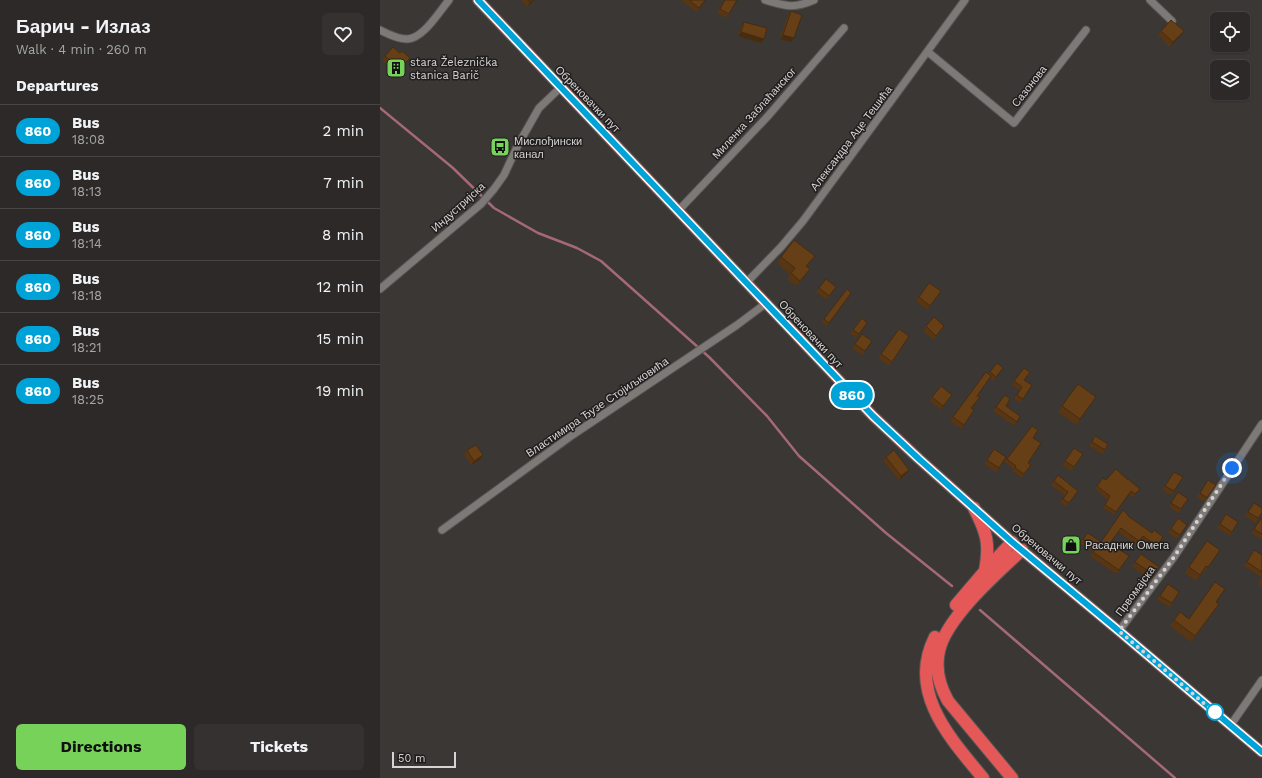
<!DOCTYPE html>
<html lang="en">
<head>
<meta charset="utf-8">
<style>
	:root { --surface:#2c2928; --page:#343130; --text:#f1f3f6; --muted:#a6a6a8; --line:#484545; --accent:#77d259 }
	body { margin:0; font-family:"Work Sans",sans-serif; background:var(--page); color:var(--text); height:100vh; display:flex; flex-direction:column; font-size:15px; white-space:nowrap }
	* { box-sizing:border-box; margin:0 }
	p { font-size:13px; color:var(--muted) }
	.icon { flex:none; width:22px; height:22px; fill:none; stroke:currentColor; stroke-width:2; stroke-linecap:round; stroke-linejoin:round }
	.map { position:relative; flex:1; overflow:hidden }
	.details { display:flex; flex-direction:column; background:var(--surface); width:380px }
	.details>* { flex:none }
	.badge { padding:0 8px; border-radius:13px; font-size:14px; line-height:26px }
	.buttons { position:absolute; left:830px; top:12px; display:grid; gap:8px }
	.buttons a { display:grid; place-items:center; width:40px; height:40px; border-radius:6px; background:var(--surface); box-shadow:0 1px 3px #0004,0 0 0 1px var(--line); font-size:20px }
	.scale { position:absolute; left:12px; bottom:10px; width:64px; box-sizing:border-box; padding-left:4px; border:2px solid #d6d4d3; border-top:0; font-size:11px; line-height:14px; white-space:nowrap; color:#d6d4d3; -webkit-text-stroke:3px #201e1e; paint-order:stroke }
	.you { position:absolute; width:20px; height:20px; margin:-10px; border:3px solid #fff; border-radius:50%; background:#1a73e8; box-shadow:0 0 0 6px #1a73e833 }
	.map>.badge { position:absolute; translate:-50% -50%; box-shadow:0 0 0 2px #fff }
	h2 { padding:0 16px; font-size:15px; line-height:36px }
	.round { display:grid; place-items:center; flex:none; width:42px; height:42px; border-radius:6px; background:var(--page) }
	.overview { display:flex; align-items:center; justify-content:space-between; height:68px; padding:0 16px }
	h1 { font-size:19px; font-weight:700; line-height:30px }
	.primary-button { display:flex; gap:8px; margin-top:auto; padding:8px 16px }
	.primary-button a { flex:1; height:46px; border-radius:6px; background:var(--accent); color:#111; font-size:16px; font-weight:700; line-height:46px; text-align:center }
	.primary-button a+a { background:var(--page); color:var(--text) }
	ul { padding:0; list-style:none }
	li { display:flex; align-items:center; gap:12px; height:52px; padding:0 16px; border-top:1px solid var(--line) }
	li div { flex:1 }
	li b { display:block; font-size:15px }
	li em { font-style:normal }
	li .badge { min-width:44px; font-weight:700; text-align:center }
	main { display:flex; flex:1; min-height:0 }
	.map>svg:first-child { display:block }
</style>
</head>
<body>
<main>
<section class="details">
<div class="overview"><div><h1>Барич - Излаз</h1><p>Walk · 4 min · 260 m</p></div><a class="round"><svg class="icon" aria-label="heart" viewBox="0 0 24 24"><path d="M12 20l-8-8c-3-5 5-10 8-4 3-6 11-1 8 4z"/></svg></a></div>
<h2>Departures</h2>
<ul>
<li><span class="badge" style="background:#00a3d7;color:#fff">860</span><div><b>Bus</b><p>18:08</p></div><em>2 min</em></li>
<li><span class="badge" style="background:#00a3d7;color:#fff">860</span><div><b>Bus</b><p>18:13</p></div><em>7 min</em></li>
<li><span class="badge" style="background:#00a3d7;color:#fff">860</span><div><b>Bus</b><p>18:14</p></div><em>8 min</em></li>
<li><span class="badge" style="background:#00a3d7;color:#fff">860</span><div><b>Bus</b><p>18:18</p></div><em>12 min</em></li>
<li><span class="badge" style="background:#00a3d7;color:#fff">860</span><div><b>Bus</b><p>18:21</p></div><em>15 min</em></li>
<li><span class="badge" style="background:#00a3d7;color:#fff">860</span><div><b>Bus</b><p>18:25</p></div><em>19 min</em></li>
</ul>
<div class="primary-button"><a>Directions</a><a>Tickets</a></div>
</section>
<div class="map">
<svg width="882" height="778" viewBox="0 0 882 778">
	<rect width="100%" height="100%" fill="#3a3735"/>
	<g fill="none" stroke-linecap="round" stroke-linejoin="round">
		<!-- stream -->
		<path stroke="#a46977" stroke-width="2.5" d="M0,108L73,168L114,208L158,233L197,248L221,261L329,357L387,416L419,456L506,533L572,586
			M600,610L795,778"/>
		<defs>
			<path id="street" d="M385,0C406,6 413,9 434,0
				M770,0L792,21
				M0,30C8,34 17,39 27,39C43,39 59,12 69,0
				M548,52L634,123L706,30
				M298,211L388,116L464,28
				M366,283L401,247L423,221L585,0
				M0,289L101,204L114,189L124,175L138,145L159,108L181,87
				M62,530L191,436L357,325L385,304
				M739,631L794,557L882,424
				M850,726L882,680"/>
			<path id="primary" d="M98,0L493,416L539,459L632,542L739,631L882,752"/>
			<path id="highway" d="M594,508C607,533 610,544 605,571
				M576,605L605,571L632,542
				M555,637C527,692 570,738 603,778
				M632,778L568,701C559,685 555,669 559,651C566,618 617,573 642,550"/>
		</defs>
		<!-- street casing -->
		<use href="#street" stroke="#575554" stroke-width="9"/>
		<!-- primary casing -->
		<use href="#primary" stroke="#575554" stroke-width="12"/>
		<!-- highway casing -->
		<use href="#highway" stroke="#575554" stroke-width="14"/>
		<!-- street -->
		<use href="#street" stroke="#7d7977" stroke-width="7"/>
		<!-- primary -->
		<use href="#primary" stroke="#bb6664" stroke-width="10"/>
		<!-- highway -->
		<use href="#highway" stroke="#e45958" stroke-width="12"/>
	</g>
	<!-- wall -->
	<path fill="#583614" d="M141,0H154L147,7Z
		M301,0H325L316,12Z
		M344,0H357L346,18L337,13Z
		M411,11V42L400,39L408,15Z
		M364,22L381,43L358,36L361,26Z
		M781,31L801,35L790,47L778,35Z
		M20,53L30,58L17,73L2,60L5,56Z
		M401,257L430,262L427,267L425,275L416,286L407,279L410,274L397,263Z
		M446,279L456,287L446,300L436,292Z
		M549,283L561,291L547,310L536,301Z
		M471,293L447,326L441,322L444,319Z
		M482,318L487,323L476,338L470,334Z
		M546,326L561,330L553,340L543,331Z
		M519,329L529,336L509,366L498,358Z
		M482,334L492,341L482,355L472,348Z
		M617,363L623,368L613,381L610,378L597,396L592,408L594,410L581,429L570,421L606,372L608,374Z
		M644,368V380L652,385L640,403L634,399L640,391L632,385Z
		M698,384L716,397L696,425L678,412Z
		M625,395L626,406L640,416L634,426L613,411Z
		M552,397L569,399L561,410L550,401Z
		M652,426L653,438L648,463L651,465L642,478L632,471L634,469L624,462Z
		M715,436L725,450L722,454L709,446Z
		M694,448L703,454L691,471L682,465Z
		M614,449L626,457L616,472L604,464Z
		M87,450L100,460L91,465L84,454Z
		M506,457L526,474L519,480L503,461Z
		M794,472V491L791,495L782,490Z
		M678,475L698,491L686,507L680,503L685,496L671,485Z
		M723,478L726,480H748L760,489L753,497L749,494L734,515L723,508L728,500L715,489Z
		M828,480L836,485L824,502L817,497Z
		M798,492L808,499L799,513L789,507Z
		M874,503L882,513L875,523L865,516Z
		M748,516L772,533L783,537L775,550L760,540L756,545L738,532L730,543L749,556L736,574L710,556L713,552L700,543L708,533L721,542Z
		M882,517V540L871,533Z
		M798,518L807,525L797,539L788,533Z
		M843,518L852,532L850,536L837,528Z
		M827,541L840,550L824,573L822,572L816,581L805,573Z
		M874,550L882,555V587L878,583L882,578L864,566Z
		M761,554L779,567L769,582L762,577L764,575L752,566Z
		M788,584L799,592L789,607L777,600Z
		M836,602L835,610L811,642L790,626L800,612L809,619Z"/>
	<!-- shaded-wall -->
	<path fill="#472c10" d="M153,0H154L147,7L150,2Z
		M804,31L801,35L790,47L793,42Z
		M361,32L384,39L381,43L358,36Z
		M403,35L414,38L411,42L400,39Z
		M103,455L100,460L91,465L94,461Z
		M529,470L526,474L519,480L521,476Z"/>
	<!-- building -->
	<path fill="#663f17" stroke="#472c10" d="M148,0H153L150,2Z
		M309,0H325L319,8Z
		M345,0H357L349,14L340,9Z
		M411,11L422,15L414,38L403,35Z
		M791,20L804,31L793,42L781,31Z
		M364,22L387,28L384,39L361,32Z
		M13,47L20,53L22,51L30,58L20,69L5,56Z
		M414,240L435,256L426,266L430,269L420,281L411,273L415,268L401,257Z
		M446,279L456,287L449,296L439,288Z
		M549,283L561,291L550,306L539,297Z
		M467,289L471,293L449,323L444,319Z
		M554,317L564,326L556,336L546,326Z
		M482,318L487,323L479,334L473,330Z
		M519,329L529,336L512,362L501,354Z
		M482,334L492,341L485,351L475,344Z
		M617,363L623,368L616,377L610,372Z
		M644,368L650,372L644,380L652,385L643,399L637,395L642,387L634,381Z
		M606,372L611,376L597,396L600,397L591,408L594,410L584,425L573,417Z
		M698,384L716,397L700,419L682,406Z
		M561,386L572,395L563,406L552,397Z
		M625,395L630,399L626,406L640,416L637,422L616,407Z
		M652,426L658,430L653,438L661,443L648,463L651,465L644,474L635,468L636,466L627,459Z
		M715,436L728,444L725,450L712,442Z
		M96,445L103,455L94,461L87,450Z
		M694,448L703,454L694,467L685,461Z
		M614,449L626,457L619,468L607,460Z
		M514,450L529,470L521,476L506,457Z
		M736,469L748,480V479L760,489L755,494L751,491L736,512L725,505L730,496L717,486L723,478L726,480Z
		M794,472L803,477L794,491L785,486Z
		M678,475L698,491L689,503L683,499L688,492L674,481Z
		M828,480L836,485L827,498L820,493Z
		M798,492L808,499L801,509L791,503Z
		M874,503L882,508V513L878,518L868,512Z
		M743,510L748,515V516L772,533L774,530L783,537L777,546L763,536L759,541L741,528L730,543L749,556L739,570L713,552L716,549L703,539L708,533L721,542Z
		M846,514L858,522L852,532L840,524Z
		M882,517V534L874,529Z
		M798,518L807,525L800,535L791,529Z
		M827,541L840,550L828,567L826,566L820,575L809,567Z
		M874,550L882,555V572L867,562Z
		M761,554L779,567L772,578L765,573L767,570L755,562Z
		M835,582L845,589L836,602L839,604L815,636L794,620L800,612L809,619Z
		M788,584L799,592L792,603L780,596Z"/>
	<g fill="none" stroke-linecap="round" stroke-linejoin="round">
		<defs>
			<path id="line" d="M98,0L493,416L539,459L632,542L739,631L882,752"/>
		</defs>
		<!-- line casing -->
		<use href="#line" stroke="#fff" stroke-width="9"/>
		<!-- line -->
		<use href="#line" stroke="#00a3d7" stroke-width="6"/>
		<!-- walk -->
		<path stroke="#d6d4d3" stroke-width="4" stroke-dasharray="0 7.2" d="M835,712L840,717L739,631L794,557L852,468"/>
	</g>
	<!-- icons -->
	<defs>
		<symbol id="building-square" viewBox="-11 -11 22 22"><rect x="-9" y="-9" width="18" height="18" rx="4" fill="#77d259" stroke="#201e1e"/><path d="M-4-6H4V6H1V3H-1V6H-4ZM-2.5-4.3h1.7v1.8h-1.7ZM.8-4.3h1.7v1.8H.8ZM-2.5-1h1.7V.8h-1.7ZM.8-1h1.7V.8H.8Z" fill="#111"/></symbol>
		<symbol id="bus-square" viewBox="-11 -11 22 22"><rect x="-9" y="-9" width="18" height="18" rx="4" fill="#77d259" stroke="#201e1e"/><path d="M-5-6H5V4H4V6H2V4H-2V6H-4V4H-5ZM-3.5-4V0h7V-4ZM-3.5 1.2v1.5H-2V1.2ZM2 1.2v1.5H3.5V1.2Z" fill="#111"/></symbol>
		<symbol id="shop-square" viewBox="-11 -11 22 22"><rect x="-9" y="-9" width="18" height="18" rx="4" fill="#77d259" stroke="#201e1e"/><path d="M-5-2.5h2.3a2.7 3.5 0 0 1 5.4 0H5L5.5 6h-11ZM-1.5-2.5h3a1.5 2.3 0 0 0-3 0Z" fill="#111"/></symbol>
	</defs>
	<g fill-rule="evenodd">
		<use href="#building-square" x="5" y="57" width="22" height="22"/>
		<use href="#bus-square" x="109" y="136" width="22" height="22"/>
		<use href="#shop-square" x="680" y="534" width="22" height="22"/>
	</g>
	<!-- markers -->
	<circle fill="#fff" stroke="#00a3d7" stroke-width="2" cx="835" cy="712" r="8"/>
	<g text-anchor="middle" stroke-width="3" stroke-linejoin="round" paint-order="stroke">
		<!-- poi labels -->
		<g font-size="11" fill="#d6d4d3" stroke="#201e1e" text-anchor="start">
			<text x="30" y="66">stara Železnička<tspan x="30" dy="13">stanica Barič</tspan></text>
			<text x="134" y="145">Мислођински<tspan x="134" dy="13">канал</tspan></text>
			<text x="705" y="549">Расадник Омега</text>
		</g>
		<!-- street labels -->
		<g font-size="11" fill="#d6d4d3" stroke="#201e1e">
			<text transform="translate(649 86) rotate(-52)" y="4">Сазонова</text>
			<text transform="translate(208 99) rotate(46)" y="4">Обреновачки пут</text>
			<text transform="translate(374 113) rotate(-48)" y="4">Миленка Заблаћанског</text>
			<text transform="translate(471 138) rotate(-53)" y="4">Александра Аце Тешића</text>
			<text transform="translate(78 207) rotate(-42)" y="4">Индустријска</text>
			<text transform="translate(431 334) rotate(47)" y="4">Обреновачки пут</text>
			<text transform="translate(217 407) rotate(-34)" y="4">Властимира Ђузе Стојиљковића</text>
			<text transform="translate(667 554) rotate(40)" y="4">Обреновачки пут</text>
			<text transform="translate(755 591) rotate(-54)" y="4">Првомајска</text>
		</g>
	</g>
</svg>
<div class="buttons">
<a><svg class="icon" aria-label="locate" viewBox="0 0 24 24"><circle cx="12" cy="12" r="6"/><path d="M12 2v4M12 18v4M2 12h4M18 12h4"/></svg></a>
<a><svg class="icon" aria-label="layers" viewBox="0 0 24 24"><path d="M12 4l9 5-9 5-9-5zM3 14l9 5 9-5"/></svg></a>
</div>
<div class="scale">50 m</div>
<div class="you" style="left:852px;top:468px"></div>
<b class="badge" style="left:472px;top:395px;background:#00a3d7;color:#fff">860</b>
</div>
</main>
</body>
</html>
